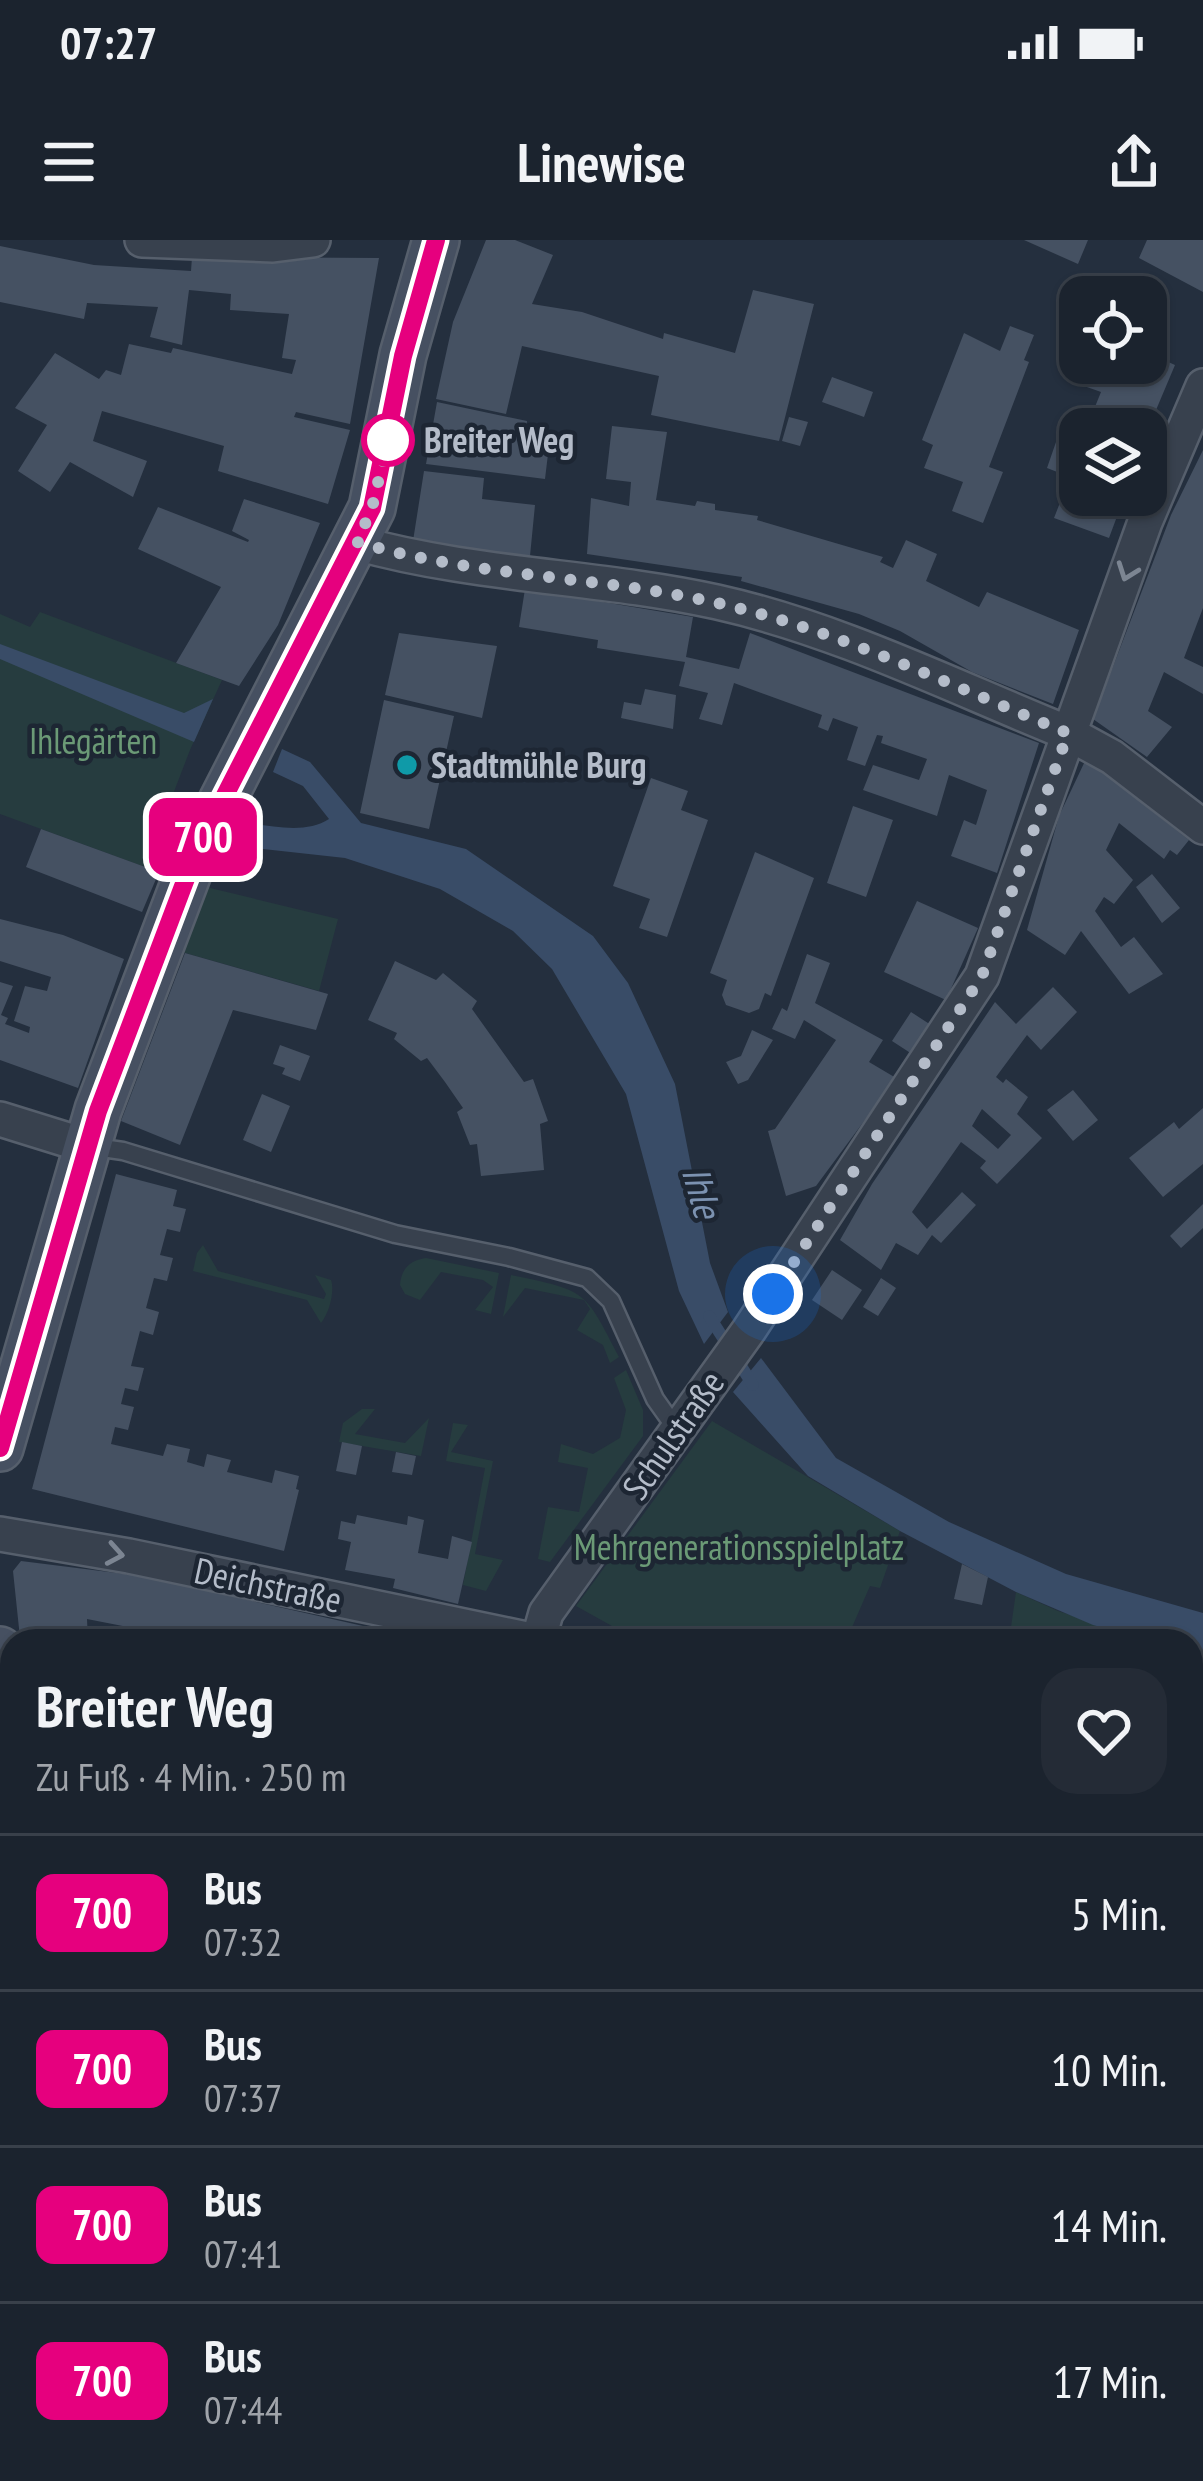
<!DOCTYPE html>
<html lang="de">
<head>
<meta charset="utf-8">
<style>
	:root { --surface:#1b232e; --page:#242b36; --text:#f1f3f6; --muted:#a0a4aa; --line:#39404a }
	body { margin:0; font-family:"PT Sans Narrow",sans-serif; background:var(--page); color:var(--text); height:100vh; display:flex; flex-direction:column; font-size:45px; white-space:nowrap }
	* { box-sizing:border-box; margin:0 }
	p { font-size:39px; color:var(--muted) }
	.icon { flex:none; width:66px; height:66px; fill:none; stroke:currentColor; stroke-width:2; stroke-linecap:round; stroke-linejoin:round }
	.map { position:relative; flex:1; overflow:hidden }
	.sheet { position:absolute; left:0px; top:1389px; width:1203px; height:852px; display:flex; flex-direction:column; background:var(--surface); border-radius:36px 36px 0 0; box-shadow:0 3px 9px #0004,0 0 0 3px var(--line) }
	.sheet>* { flex:none }
	.badge { padding:0 24px; border-radius:18px; font-size:42px; line-height:78px }
	.controls { position:absolute; left:1059px; top:36px; display:grid; gap:24px }
	.controls a { display:grid; place-items:center; width:108px; height:108px; border-radius:24px; background:var(--surface); box-shadow:0 3px 9px #0004,0 0 0 3px var(--line); font-size:60px }
	.you { position:absolute; width:60px; height:60px; margin:-30px; border:9px solid #fff; border-radius:50%; background:#1a73e8; box-shadow:0 0 0 18px #1a73e833 }
	.map>.badge { position:absolute; translate:-50% -50%; box-shadow:0 0 0 6px #fff }
	.round { display:grid; place-items:center; flex:none; width:126px; height:126px; border-radius:36px; background:var(--page) }
	.summary { display:flex; align-items:center; justify-content:space-between; height:204px; padding:0 36px }
	h1 { font-size:57px; font-weight:800; line-height:90px }
	ul { padding:0; list-style:none }
	li { display:flex; align-items:center; gap:36px; height:156px; padding:0 36px; border-top:3px solid var(--line) }
	li div { flex:1 }
	li b { display:block; font-size:45px }
	li em { font-style:normal }
	li .badge { min-width:132px; font-weight:700; text-align:center }
	.status { display:flex; justify-content:space-between; align-items:center; height:84px; padding:0 60px; background:var(--surface); direction:ltr }
	.status svg { height:33px; fill:currentColor }
	header { display:flex; justify-content:space-between; align-items:center; height:156px; padding:0 36px; background:var(--surface); font-size:54px; font-weight:800 }
	.map>svg:first-child { display:block }
</style>
</head>
<body>
<div class="status"><b>07:27</b><svg viewBox="0 0 49 12"><path d="M0 12V9h3v3zM5 12V6h3v6zM10 12V3h3v9zM15 12V0h3v12zM26 1h20v11H26zM47 4h2v5h-2z"/></svg></div>
<header><svg class="icon" aria-label="menu" viewBox="0 0 24 24"><path d="M4 6h16M4 12h16M4 18h16"/></svg>Linewise<svg class="icon" aria-label="share" viewBox="0 0 24 24"><path d="M12 15V3M7 8l5-5 5 5M5 13v7h14v-7"/></svg></header>
<div class="map">
<svg width="1203" height="2241" viewBox="0 0 1203 2241">
	<rect width="100%" height="100%" fill="#242f3e"/>
	<!-- green -->
	<path fill="#263c3f" d="M40,372L222,440L190,510L145,627L0,574V374L30,387Z
		M206,647L338,679L319,751L182,712Z
		M203,1005L218,1031L324,1059L326,1054L315,1035L331,1040C335,1052 329,1073 321,1083L307,1060L193,1031L197,1013Z
		M426,1018L499,1033L491,1074L475,1070L493,1047L483,1040L441,1032L420,1060L405,1054L400,1045C401,1029 410,1020 426,1018Z
		M511,1035C587,1051 584,1049 619,1117L610,1123L603,1105L577,1090L590,1069L584,1060L525,1048L503,1077Z
		M626,1130L643,1170V1196L550,1322L538,1319L548,1267L579,1272L588,1228L558,1222L561,1204L593,1214L620,1198L626,1170L614,1138Z
		M362,1169H375L355,1194L405,1203L429,1178L421,1216L339,1202L343,1183Z
		M712,1181L900,1291L880,1348L870,1346L846,1401H639L576,1366Z
		M453,1183L468,1185L451,1212L493,1221L475,1314L503,1320L486,1351L463,1345L485,1228L446,1221Z
		M1016,1352L1058,1371L1152,1401H1009Z
		M49,2229H180L182,2235L167,2241H6Z"/>
	<!-- water -->
	<path fill="#394c67" d="M0,404L184,473L213,459L194,502L0,419Z
		M282,509L310,522L361,583L466,609L593,696L628,743L675,844L710,1023L728,1072L704,1104L679,1051L626,854L552,729L513,691L440,649L345,618L245,607L253,584C278,587 308,593 329,579L303,546L273,532Z
		M761,1118L836,1218L949,1282L1066,1334L1203,1373V1413L1191,1410V1401H1152L1093,1385L1016,1352L900,1291L808,1236L733,1152Z"/>
	<g fill="none" stroke-linecap="round" stroke-linejoin="round">
		<!-- stream -->
		<path stroke="#394c67" stroke-width="12" d="M709,1076L753,1145"/>
	</g>
	<!-- building -->
	<path fill="#455162" fill-rule="evenodd" d="M486,0H515L553,15L532,64L582,72L663,99L664,93L735,113L753,50L814,64L779,201L651,175L659,136L522,106L506,174L436,159L453,82Z
		M1024,0H1088L1078,24Z
		M1147,0H1203V52L1139,18Z
		M0,6L94,25L191,31L192,17L379,18L350,184L296,172L294,177L350,190L328,264L218,231L224,206L102,171L93,201L147,221L133,257L70,222L50,252L18,231L47,185L15,168L55,113L99,139L106,130L121,135L129,104L171,113L173,108L292,134L296,120L282,118L289,74L230,70L231,54L189,50L182,105L150,97L158,67L87,63L84,79L0,62Z
		M1010,86L1034,95L1024,120L1029,122L989,227L1003,232L983,283L952,271L963,242L924,228L933,205L922,200L964,93L1000,111Z
		M1146,112L1175,125L1148,189H1080V255H1125L1109,298L1054,278L1070,237L1047,228L1065,176L1088,184L1101,152L1084,146L1092,130L1109,137L1116,123H1146Z
		M832,137L873,152L864,177L822,162Z
		M437,162L527,181L523,209L548,214L545,239L426,224Z
		M789,177L808,182L800,206L782,201Z
		M612,186L667,192L656,260L695,266L697,261L715,264V270L758,276L757,280L883,317L880,322L893,328L906,300L937,314L926,341L979,367L987,352L1079,390L1053,464L972,432L900,391L859,374L741,341L742,337L587,314L591,258L629,266L631,242L606,239Z
		M1203,210V368L1184,418L1203,427V454L1164,432L1148,471L1172,487L1147,517L1093,479L1171,275Z
		M424,231L484,238L482,259L535,265L530,316L413,301Z
		M244,259L320,283L278,385L239,446L176,423L221,347L138,309L158,267L248,302L249,300L232,291Z
		M525,349L693,377L686,417L739,429L750,393L1039,503L997,633L951,616L964,580L976,585L987,550L949,535L937,576L863,550L873,525L919,540L927,519L881,503L883,496L877,495L865,526L847,520L858,487L833,478L828,491L818,487L822,475L734,443L722,485L699,479L708,453L679,446L685,422L597,408L598,400L519,387Z
		M399,393L497,406L482,478L385,455Z
		M645,449L676,455L673,489L621,478L624,462L641,465Z
		M384,460L454,476L429,589L360,573Z
		M1086,519L1189,600L1177,615L1170,610L1164,619L1119,583L1106,610L1133,640L1114,664L1104,657L1095,671L1121,707L1134,697L1163,734L1129,754L1081,691L1065,715L1027,690L1059,576Z
		M651,538L688,551L681,570L708,580L667,697L639,688L650,659L613,646Z
		M853,566L893,580L866,657L827,643Z
		M41,589L159,632L142,672L26,627Z
		M755,612L814,638L771,756L765,753L759,769L749,773L726,765L722,755L727,740L710,733Z
		M1152,634L1180,668L1162,683L1136,647Z
		M917,661L978,688L946,760L884,732Z
		M0,679L63,695L124,719L78,848L0,820V742L13,746L1,775L8,778L5,784L29,793L30,787L14,781L25,746L47,751L51,737L0,721Z
		M185,713L328,754L316,790L233,770L180,905L121,881Z
		M807,714L830,723L815,763L883,800L869,822L896,838L816,946L786,956L768,891L775,889L836,800L804,780L795,799L772,789L782,768L787,771Z
		M395,721L436,740L443,733L477,761L472,769L524,842L533,839L548,881L540,884L544,930L481,936L477,904L470,905L457,872L463,868L445,842L427,818L421,821L394,799L397,793L368,780Z
		M1053,747L1077,772L1041,810L1027,795L996,837L1003,843L1006,839L1028,857L1017,874L1042,898L997,944L980,928L986,921L961,902L912,972L927,989L962,952L976,965L941,1003L932,995L918,1015L896,1003L881,1030L840,1000L872,944L995,762L1016,784ZM982,869L1011,895L998,909L972,886Z
		M911,772L931,785L912,814L892,801Z
		M752,790L773,800L748,840L738,844L726,822L741,816Z
		M280,805L310,816L300,841L282,834L285,828L273,824Z
		M1073,850L1098,880L1073,901L1047,870Z
		M262,854L290,866L271,912L243,900Z
		M1203,868V924L1163,957L1129,918L1174,882L1179,889Z
		M116,934L177,950L173,966L186,969L180,992L167,989L160,1015L173,1018L167,1041L154,1038L146,1068L159,1072L153,1095L140,1091L131,1126L144,1128L138,1151L125,1148L121,1164L134,1167L128,1190L115,1187L111,1204L163,1216L167,1204L190,1209L187,1222L204,1227L207,1214L231,1220L227,1232L272,1243L275,1230L299,1236L296,1249L299,1250L284,1311L32,1249Z
		M1203,964V988L1181,1008L1170,996Z
		M832,1030L862,1050L842,1080L812,1060Z
		M881,1038L896,1048L878,1076L863,1067Z
		M342,1202L362,1206L356,1235L336,1231Z
		M396,1212L416,1216L412,1235L392,1232Z
		M357,1275L407,1285L408,1276L424,1280L418,1313L448,1319L452,1296L472,1302L458,1364L393,1348L395,1339L345,1330L351,1302L338,1299L341,1281L355,1284Z
		M21,1321L141,1336L430,1401H199L87,1379L88,1401H25L20,1398L13,1331Z
		M962,1324L988,1337L982,1365L954,1359Z
		M0,1475L12,1478L11,1579L4,1557H0Z
		M1191,1599L1203,1644V1736H1191Z
		M12,1680V1752L0,1753V1683Z
		M1191,1799H1203V2238H1187L1164,2236V2229H1191Z
		M0,2046L12,2047V2229L44,2230L6,2241H0V2168L5,2167L7,2107L0,2106Z
		M215,2229H255L258,2241H168Z
		M611,2229H723L724,2241H536L535,2233Z
		M975,2229H1037L1038,2241H976Z"/>
	<g fill="none" stroke-linecap="round" stroke-linejoin="round">
		<defs>
			<path id="lane" d="M88,906L123,911L395,994L509,1017L587,1038L611,1061L655,1159L677,1190
				M1119,2229V2241"/>
			<path id="street" d="M142,0L273,5L313,0
				M357,303C474,336 598,336 717,362C838,389 954,447 1068,493L1112,517L1203,587
				M0,879L87,906
				M0,1294L129,1316L536,1401
				M538,1401L546,1373L749,1090L982,736L1145,282L1203,146
				M1191,1539H1203"/>
			<path id="secondary" d="M0,1208L98,870L196,612L372,268L403,115L436,0
				M0,1410L12,1430
				M0,2020L12,2021
				M282,2229L286,2241"/>
		</defs>
		<!-- lane casing -->
		<use href="#lane" stroke="#565f6c" stroke-width="21"/>
		<!-- street casing -->
		<use href="#street" stroke="#565f6c" stroke-width="38"/>
		<!-- secondary casing -->
		<use href="#secondary" stroke="#565f6c" stroke-width="50"/>
		<!-- lane -->
		<use href="#lane" stroke="#38414e" stroke-width="16"/>
		<!-- street -->
		<use href="#street" stroke="#38414e" stroke-width="33"/>
		<!-- secondary -->
		<use href="#secondary" stroke="#465061" stroke-width="45"/>
	</g>
	<!-- one-way arrows -->
	<defs><path id="oneway-chevron" d="M-2-3.5L2.5 0L-2 3.5" fill="none" stroke-width="1.6" stroke-linecap="round" stroke-linejoin="round" transform="scale(3)"/></defs>
	<g stroke="#7c8592">
		<use href="#oneway-chevron" transform="translate(1127 332) rotate(110)"/>
		<use href="#oneway-chevron" transform="translate(115 1314) rotate(10)"/>
	</g>
	<g fill="none" stroke-linecap="round" stroke-linejoin="round">
		<defs>
			<path id="line" d="M0,1208L98,871L196,612L372,268L403,116L436,0"/>
		</defs>
		<!-- line casing -->
		<use href="#line" stroke="#fff" stroke-width="27"/>
		<!-- line -->
		<use href="#line" stroke="#e6007e" stroke-width="18"/>
		<!-- walk -->
		<path stroke="#b4bcc9" stroke-width="12" stroke-dasharray="0 21.6" d="M388,200L372,268L357,302C474,337 599,336 717,363C838,390 954,447 1068,493L982,736L773,1054"/>
	</g>
	<!-- markers -->
	<circle fill="#fff" stroke="#e6007e" stroke-width="6" cx="388" cy="200" r="24"/>
	<circle fill="#0f9aa8" stroke="#1d2633" stroke-width="4.5" cx="407" cy="525" r="12"/>
	<g text-anchor="middle" stroke-width="9" stroke-linejoin="round" paint-order="stroke">
		<!-- stop labels -->
		<g font-size="36" font-weight="bold" fill="#b4bcc9" stroke="#1d2633" text-anchor="start">
			<text x="424" y="213">Breiter Weg</text>
		</g>
		<!-- park labels -->
		<g font-size="36" fill="#6b9a76" stroke="#1d2633">
			<text x="93" y="514">Ihlegärten</text>
			<text x="739" y="1320">Mehrgenerationsspielplatz</text>
		</g>
		<!-- poi labels -->
		<g font-size="36" font-weight="bold" fill="#b4bcc9" stroke="#1d2633" text-anchor="start">
			<text x="431" y="538">Stadtmühle Burg</text>
		</g>
		<!-- street labels -->
		<g font-size="36" fill="#b4bcc9" stroke="#1d2633">
			<text transform="translate(673 1195) rotate(-55)" y="13">Schulstraße</text>
			<text transform="translate(268 1345) rotate(12)" y="13">Deichstraße</text>
		</g>
		<!-- water labels -->
		<g font-size="39" font-style="italic" fill="#7c92b1" stroke="#1d2633">
			<text transform="translate(702 952) rotate(74)" y="14">Ihle</text>
		</g>
	</g>
</svg>
<div class="controls">
<a><svg class="icon" aria-label="locate" viewBox="0 0 24 24"><circle cx="12" cy="12" r="6"/><path d="M12 2v4M12 18v4M2 12h4M18 12h4"/></svg></a>
<a><svg class="icon" aria-label="layers" viewBox="0 0 24 24"><path d="M12 4l9 5-9 5-9-5zM3 14l9 5 9-5"/></svg></a>
</div>
<div class="you" style="left:773px;top:1054px"></div>
<b class="badge" style="left:203px;top:597px;background:#e6007e;color:#fff">700</b>
<section class="sheet">
<div class="summary"><div><h1>Breiter Weg</h1><p>Zu Fuß · 4 Min. · 250 m</p></div><a class="round"><svg class="icon" aria-label="heart" viewBox="0 0 24 24"><path d="M12 20l-8-8c-3-5 5-10 8-4 3-6 11-1 8 4z"/></svg></a></div>
<ul>
<li><span class="badge" style="background:#e6007e;color:#fff">700</span><div><b>Bus</b><p>07:32</p></div><em>5 Min.</em></li>
<li><span class="badge" style="background:#e6007e;color:#fff">700</span><div><b>Bus</b><p>07:37</p></div><em>10 Min.</em></li>
<li><span class="badge" style="background:#e6007e;color:#fff">700</span><div><b>Bus</b><p>07:41</p></div><em>14 Min.</em></li>
<li><span class="badge" style="background:#e6007e;color:#fff">700</span><div><b>Bus</b><p>07:44</p></div><em>17 Min.</em></li>
</ul>
</section>
</div>
</body>
</html>
